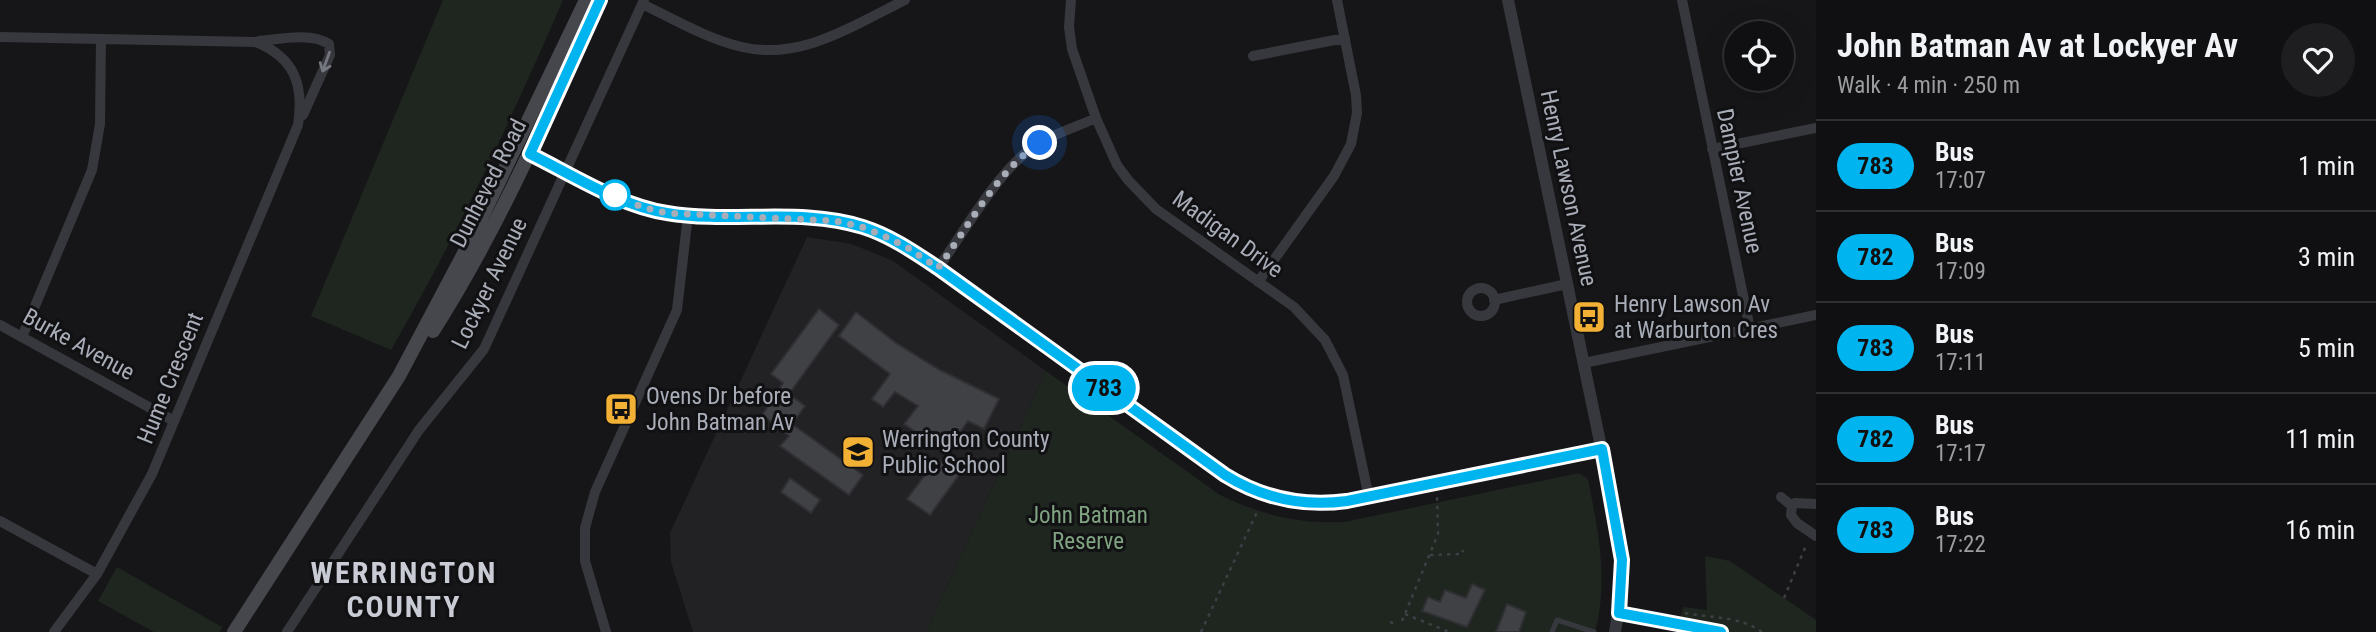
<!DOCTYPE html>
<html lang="en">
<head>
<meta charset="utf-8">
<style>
	:root { --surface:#101012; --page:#1e1e20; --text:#f1f3f6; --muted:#9c9d9f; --line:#303032 }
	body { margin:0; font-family:"Roboto Condensed",sans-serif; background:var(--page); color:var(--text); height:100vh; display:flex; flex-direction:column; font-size:26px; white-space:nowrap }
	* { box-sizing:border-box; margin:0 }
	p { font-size:23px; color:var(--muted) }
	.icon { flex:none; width:38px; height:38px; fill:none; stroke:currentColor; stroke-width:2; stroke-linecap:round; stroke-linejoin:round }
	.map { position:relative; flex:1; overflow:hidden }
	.side { display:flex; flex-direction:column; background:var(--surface); width:560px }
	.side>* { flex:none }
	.badge { padding:0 14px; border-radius:23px; font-size:24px; line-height:46px }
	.buttons { position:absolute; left:1724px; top:21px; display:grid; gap:14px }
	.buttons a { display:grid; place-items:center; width:70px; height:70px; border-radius:50%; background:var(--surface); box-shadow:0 7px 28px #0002,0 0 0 2px var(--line); font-size:35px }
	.you { position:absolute; width:35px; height:35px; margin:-18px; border:5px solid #fff; border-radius:50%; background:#1a73e8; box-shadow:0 0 0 10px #1a73e833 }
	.map>.badge { position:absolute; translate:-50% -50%; box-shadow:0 0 0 4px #fff }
	.round { display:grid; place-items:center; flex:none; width:74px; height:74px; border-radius:37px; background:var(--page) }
	.summary { display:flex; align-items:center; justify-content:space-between; height:119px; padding:0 21px }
	h1 { font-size:33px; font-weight:700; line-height:52px }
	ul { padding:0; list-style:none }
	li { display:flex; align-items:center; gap:21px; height:91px; padding:0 21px; border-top:2px solid var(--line) }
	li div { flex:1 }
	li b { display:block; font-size:26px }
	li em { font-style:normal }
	li .badge { min-width:77px; font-weight:700; text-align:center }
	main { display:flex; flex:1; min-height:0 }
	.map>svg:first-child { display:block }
</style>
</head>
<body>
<main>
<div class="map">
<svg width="1816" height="632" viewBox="0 0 1816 632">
	<rect width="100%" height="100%" fill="#161618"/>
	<!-- built -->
	<path fill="#222225" d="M807,237L852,244L893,261L1046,371L926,632H693L671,562L670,533Z"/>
	<!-- green -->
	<path fill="#1e261f" d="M443,0H563C511,120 456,237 391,350L311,316Z
		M1046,371L1220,495C1261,515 1299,524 1344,522L1579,473L1588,479C1598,531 1609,579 1595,632H926Z
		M1705,556L1730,561L1816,620V632H1678L1683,607L1707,610Z
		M117,567L222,627L220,632H154L98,601Z"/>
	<!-- building -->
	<path fill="#404145" stroke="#303034" stroke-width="2" d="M819,309L839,325L789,394L805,406L792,424L863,475L849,495L780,446L789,436L762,415L783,383L771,374Z
		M856,312L896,343L940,370L999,399L984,429L968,421L956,438L952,435L943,451L904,424L918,406L895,392L883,407L872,399L890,374L839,336Z
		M937,459L959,475L930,515L907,499Z
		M790,478L820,500L811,513L781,492Z
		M1472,584L1485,590L1467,627L1422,611L1428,597L1440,602L1445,590L1466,598Z
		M1507,604L1526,612L1519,632H1496Z"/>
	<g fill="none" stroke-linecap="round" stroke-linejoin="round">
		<!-- path -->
		<path stroke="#3d3f44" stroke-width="2.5" stroke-dasharray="3.5 5" stroke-linecap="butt" d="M1430,555L1462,554L1463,550
			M1784,598L1807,543
			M1685,613C1711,618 1740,616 1762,632
			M1405,614L1449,632
			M1402,621L1438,534L1437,494
			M1390,622L1398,625
			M1201,632L1258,510"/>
		<!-- service -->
		<path stroke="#37383d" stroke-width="5" d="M1681,624L1722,632
			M1552,632L1557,620L1594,632"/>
		<!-- minor -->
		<path stroke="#37383d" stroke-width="10" d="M1071,0L1069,27L1072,49L1096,118L1117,165L1128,180L1156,209L1294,307L1325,340L1343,375L1369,498
			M1682,0L1750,329
			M642,4C674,19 707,39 742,47C801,61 854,25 905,0
			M0,37L256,42C295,58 304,85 298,125L152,474L97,574L54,632
			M259,41C279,39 311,32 329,44L330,55L303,115
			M1253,56L1345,38
			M1712,149L1816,128
			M530,154C571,174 621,206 667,213C731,224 801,207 863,227C891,236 915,252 938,268L1225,475C1263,497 1303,507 1347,501L1602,449
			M938,268C962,235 996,175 1028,151C1047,136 1074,128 1096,118
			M1258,282L1334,176L1351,144L1357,113L1356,95L1337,0
			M1467 302a14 14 0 1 1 28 0a14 14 0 1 1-28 0Z
			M1494,300L1567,284
			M0,325L174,421
			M22,337L92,170L100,124L101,39
			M1584,363L1816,315
			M1781,497L1792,506
			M1816,504L1795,503L1792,506L1791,515L1797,523L1816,536
			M0,521L97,574
			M1619,613L1681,624
			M287,632L419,430L484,349L644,0
			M606,632L585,561V528L595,492L677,310L688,215"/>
		<!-- tertiary -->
		<path stroke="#37383d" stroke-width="12" d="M1508,0L1620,538L1623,583L1615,632"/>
		<!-- secondary -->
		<path stroke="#45474d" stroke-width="14" d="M433,331C500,226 548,112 600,0
			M234,632L399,376L469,244L586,0"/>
	</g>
	<!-- one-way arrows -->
	<defs><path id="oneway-shaft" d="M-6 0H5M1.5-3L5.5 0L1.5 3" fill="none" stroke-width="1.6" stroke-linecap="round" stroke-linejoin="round" transform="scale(1.75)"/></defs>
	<use stroke="#757881" href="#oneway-shaft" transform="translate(326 62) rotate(110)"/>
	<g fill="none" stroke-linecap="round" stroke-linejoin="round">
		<defs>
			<path id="line" d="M600,0L530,154C571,174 620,206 667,213C731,224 801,207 863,227C891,236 914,252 938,268L1225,475C1262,498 1303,507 1347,501L1602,449L1622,560L1619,613L1721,632"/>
		</defs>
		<!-- line casing -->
		<use href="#line" stroke="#fff" stroke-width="16"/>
		<!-- line -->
		<use href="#line" stroke="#00b5ef" stroke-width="10"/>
		<!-- walk -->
		<path stroke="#a8adb8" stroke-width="7" stroke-dasharray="0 12.6" d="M615,195L642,207L666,213L836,221L862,227L884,236L905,246L938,268C967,229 999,168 1040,143"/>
	</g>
	<!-- icons -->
	<defs>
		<symbol id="bus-square" viewBox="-11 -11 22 22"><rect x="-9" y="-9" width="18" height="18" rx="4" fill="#f2b134" stroke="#111113"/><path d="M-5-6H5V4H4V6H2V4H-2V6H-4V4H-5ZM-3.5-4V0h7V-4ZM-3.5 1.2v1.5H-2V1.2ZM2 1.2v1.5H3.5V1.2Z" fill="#111"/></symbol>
		<symbol id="school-square" viewBox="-11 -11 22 22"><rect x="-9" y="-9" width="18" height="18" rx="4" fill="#f2b134" stroke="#111113"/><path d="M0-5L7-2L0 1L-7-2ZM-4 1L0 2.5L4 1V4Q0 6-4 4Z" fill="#111"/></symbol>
	</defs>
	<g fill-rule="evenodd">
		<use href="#bus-square" x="1570" y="298" width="38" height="38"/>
		<use href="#bus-square" x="602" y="390" width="38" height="38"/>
		<use href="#school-square" x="839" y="433" width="38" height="38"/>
	</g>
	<!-- markers -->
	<circle fill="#fff" stroke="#00b5ef" stroke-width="3.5" cx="615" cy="195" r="14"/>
	<g text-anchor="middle" stroke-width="6" stroke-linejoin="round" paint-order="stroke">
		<!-- street labels -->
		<g font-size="23" fill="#a8adb8" stroke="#111113">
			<text transform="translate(1740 181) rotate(78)" y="8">Dampier Avenue</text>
			<text transform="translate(488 183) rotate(-63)" y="8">Dunheved Road</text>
			<text transform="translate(1569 188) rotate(78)" y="8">Henry Lawson Avenue</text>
			<text transform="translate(1228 234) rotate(36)" y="8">Madigan Drive</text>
			<text transform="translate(489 283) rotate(-64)" y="8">Lockyer Avenue</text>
			<text transform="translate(79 344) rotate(29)" y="8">Burke Avenue</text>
			<text transform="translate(170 378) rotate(-68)" y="8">Hume Crescent</text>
		</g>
		<!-- poi labels -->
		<g font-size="23" fill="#a8adb8" stroke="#111113" text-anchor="start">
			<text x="1614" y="312">Henry Lawson Av<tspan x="1614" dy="26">at Warburton Cres</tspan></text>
			<text x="646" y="404">Ovens Dr before<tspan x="646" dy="26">John Batman Av</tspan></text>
			<text x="882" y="447">Werrington County<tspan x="882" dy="26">Public School</tspan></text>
		</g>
		<!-- park labels -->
		<g font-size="23" fill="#7fa381" stroke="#111113">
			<text x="1088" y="523">John Batman<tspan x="1088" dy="26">Reserve</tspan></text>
		</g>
		<!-- district labels -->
		<g font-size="30" font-weight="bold" letter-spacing="2" fill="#c9ccd4" stroke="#111113">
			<text x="404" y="583">WERRINGTON<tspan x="404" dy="34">COUNTY</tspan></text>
		</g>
	</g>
</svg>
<div class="buttons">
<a><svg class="icon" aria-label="locate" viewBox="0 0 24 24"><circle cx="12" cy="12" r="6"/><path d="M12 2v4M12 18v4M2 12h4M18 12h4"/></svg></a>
</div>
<div class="you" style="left:1040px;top:143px"></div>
<b class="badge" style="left:1104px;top:388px;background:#00b5ef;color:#111">783</b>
</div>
<section class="side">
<div class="summary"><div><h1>John Batman Av at Lockyer Av</h1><p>Walk · 4 min · 250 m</p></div><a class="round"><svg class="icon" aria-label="heart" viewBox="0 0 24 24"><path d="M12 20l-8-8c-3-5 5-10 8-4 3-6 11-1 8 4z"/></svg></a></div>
<ul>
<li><span class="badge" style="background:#00b5ef;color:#111">783</span><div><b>Bus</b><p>17:07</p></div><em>1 min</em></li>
<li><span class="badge" style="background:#00b5ef;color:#111">782</span><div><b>Bus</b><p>17:09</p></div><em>3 min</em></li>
<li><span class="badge" style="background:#00b5ef;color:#111">783</span><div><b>Bus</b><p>17:11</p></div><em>5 min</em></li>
<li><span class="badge" style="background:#00b5ef;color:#111">782</span><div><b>Bus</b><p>17:17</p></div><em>11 min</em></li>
<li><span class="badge" style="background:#00b5ef;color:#111">783</span><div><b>Bus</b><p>17:22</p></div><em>16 min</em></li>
</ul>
</section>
</main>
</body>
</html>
